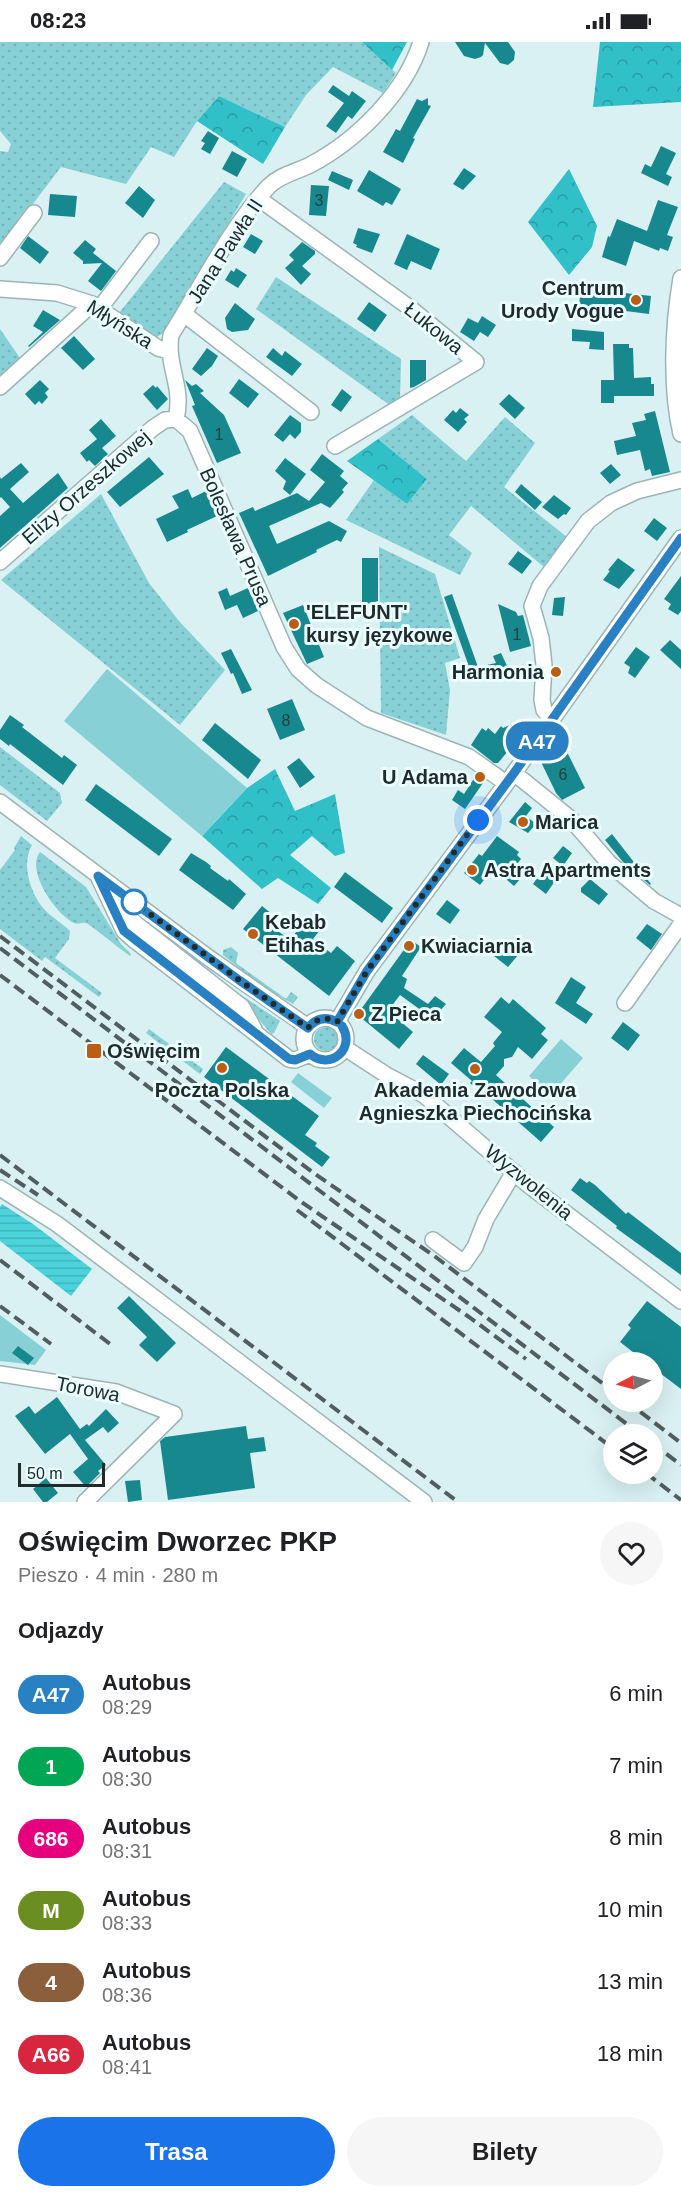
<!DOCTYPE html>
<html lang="pl">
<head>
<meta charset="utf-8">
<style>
	:root { --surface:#fff; --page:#f6f6f6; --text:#202124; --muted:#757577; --accent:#1a73e8 }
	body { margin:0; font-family:Arial,sans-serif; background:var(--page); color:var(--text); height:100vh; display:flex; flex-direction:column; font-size:22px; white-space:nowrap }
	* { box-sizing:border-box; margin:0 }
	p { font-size:20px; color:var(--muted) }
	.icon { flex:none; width:33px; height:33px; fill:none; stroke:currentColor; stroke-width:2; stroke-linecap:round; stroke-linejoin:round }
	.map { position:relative; height:1460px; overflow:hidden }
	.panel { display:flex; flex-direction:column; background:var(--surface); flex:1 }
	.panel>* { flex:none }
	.badge { padding:0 12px; border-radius:20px; font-size:21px; line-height:39px }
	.needle { width:39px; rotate:264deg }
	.tools { position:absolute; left:603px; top:1310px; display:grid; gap:12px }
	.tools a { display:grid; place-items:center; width:60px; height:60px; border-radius:50%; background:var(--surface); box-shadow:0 6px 24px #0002; font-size:30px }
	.scale { position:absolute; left:18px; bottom:15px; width:87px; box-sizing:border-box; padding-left:6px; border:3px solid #222b2b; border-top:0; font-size:16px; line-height:21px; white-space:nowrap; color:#222b2b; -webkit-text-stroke:4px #eafdff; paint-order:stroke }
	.you { position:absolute; width:30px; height:30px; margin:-15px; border:4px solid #fff; border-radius:50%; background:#1a73e8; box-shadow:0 0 0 9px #1a73e833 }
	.map>.badge { position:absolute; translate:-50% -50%; box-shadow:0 0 0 3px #fff }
	h2 { padding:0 18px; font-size:22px; line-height:54px }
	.round { display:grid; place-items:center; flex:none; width:63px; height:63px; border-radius:32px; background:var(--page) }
	.headline { display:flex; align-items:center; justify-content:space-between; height:102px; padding:0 18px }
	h1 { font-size:28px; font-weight:800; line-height:45px }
	.button { display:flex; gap:12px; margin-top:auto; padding:12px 18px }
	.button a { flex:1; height:69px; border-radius:36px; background:var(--accent); color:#fff; font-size:24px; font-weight:800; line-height:69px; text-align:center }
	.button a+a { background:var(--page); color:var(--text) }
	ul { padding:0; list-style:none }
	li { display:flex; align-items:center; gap:18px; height:72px; padding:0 18px }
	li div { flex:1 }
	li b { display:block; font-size:22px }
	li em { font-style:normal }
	li .badge { min-width:66px; font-weight:700; text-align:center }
	.status { display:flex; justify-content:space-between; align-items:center; height:42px; padding:0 30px; background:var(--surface); direction:ltr }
	.status svg { height:16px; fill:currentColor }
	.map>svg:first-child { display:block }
</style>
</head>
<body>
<div class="status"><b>08:23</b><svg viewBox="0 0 49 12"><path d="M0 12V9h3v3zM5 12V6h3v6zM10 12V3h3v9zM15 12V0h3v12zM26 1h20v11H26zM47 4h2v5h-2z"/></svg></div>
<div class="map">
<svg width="681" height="1460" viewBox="0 0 681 1460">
	<defs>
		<pattern id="grass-dots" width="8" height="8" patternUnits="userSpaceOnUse" patternTransform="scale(1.5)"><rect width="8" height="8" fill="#87d0d5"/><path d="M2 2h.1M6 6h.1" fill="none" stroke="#74b3b7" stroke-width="1.8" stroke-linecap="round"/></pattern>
		<pattern id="forest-crowns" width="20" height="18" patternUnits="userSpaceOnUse" patternTransform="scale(1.5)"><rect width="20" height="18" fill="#31bfc8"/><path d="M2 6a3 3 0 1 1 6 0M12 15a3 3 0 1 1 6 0" fill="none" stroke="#299ba3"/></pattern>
		<pattern id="water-rules" width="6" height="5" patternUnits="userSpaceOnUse" patternTransform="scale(1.5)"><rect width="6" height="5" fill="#4bd2db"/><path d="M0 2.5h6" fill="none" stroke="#41b4bc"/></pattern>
	</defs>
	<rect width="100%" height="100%" fill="#d9f1f3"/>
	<!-- grass -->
	<path fill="url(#grass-dots)" d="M0,0H362L396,31L383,51L333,25L306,53L285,85L219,54L197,79L174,115L151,105L126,142L61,125L0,205V109L8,110L11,102L0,89Z
		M224,140L246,152L163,291L157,295H151L119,271Z
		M276,235L401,317L400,357L391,364L256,267Z
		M0,287L22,319L0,340Z
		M412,373L466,419L505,375L535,401L504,445L567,495L544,525L471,464L449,493L472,511L460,533L346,478L374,438L407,462L427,437L378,397Z
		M101,452L149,541L179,579L225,628L180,683L1,538Z
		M379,505L435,532L460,616L445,621L450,648L446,693L381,671Z
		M0,705L60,751L62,761L47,779L0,743Z
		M21,794L32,803C21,822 30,851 44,867C51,875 62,881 70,889L69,897L55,916L102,951L99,955L45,915L42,919L0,887V828L15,808L14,806Z
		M40,810L86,845L121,902L131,912L130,914C116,904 102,892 88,882C82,879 80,883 74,881C56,873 25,828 40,810Z
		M147,884L158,886L235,949L280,979L274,991L271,992L245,960Z
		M231,905L238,911L236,921L286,957L291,950L298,955L293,962L260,943L223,913V908Z
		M314 997a12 12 0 1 1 24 0a12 12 0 1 1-24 0Z
		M149,987L203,1027L200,1032L146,991Z"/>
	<!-- forest -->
	<path fill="url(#forest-crowns)" d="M362,0H407L392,28Z
		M600,0H681V60L593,65Z
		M219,54L285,85L263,122L197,79Z
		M569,127L597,184L592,205L569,233L528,180Z
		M378,397L427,437L407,462L347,419Z
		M275,727L295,769L335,752L345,811L335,814L312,794L290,813L331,846L318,862L278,836L262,847L202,794L247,746Z"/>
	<!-- garden -->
	<path fill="#87d0d5" d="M107,627L247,746L202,794L64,679Z
		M561,997L583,1016L551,1053L529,1034Z
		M298,1031L332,1056L324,1066L291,1040Z
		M0,1273L46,1308L35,1323L0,1319Z"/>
	<!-- water -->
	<path fill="url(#water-rules)" d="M2,1162L33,1182L92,1227L71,1254L0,1199V1165Z"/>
	<!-- building -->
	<path fill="#18888f" d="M455,0H508L515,10L514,18L508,23L500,21L485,1L483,13L481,15L475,17L464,14Z
		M333,43L349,54L352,49L366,59L352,77L348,74L336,91L326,84L344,61L328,50Z
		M428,56V63L431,64L413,96L415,97L403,121L383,110L396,87L400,89L417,57L422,59Z
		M208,89L219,96L210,112L201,107L205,101L201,99Z
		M661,104L676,111L666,132L672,135L668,144L641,131L645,122L651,125Z
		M232,109L247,117L237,135L222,127Z
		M464,126L476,134L463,148L453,142Z
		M369,128L401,147L392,163L386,160L383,164L357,149Z
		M332,129L353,138L349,148L328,138Z
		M311,143L329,144L326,174L309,173Z
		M139,144L155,158L143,176L125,161Z
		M50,152L77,154L75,175L48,173Z
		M658,158L678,165L667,193L673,195L668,209L660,206L659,209L634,199L626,224L602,215L608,194L610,195L617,177L647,189Z
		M358,186L380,192L372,211L356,205L357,203L353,201Z
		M251,192L263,199L255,212L243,205Z
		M407,192L440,207L431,228L411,219L407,228L394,222Z
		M28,194L49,210L40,222L20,206Z
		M85,198L96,207L93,211L116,229L101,249L88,239L102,221L83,222V219L73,211Z
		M302,200L315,209V212L302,224L311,232L301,243L285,226L294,218L289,213Z
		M236,226L247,233L238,246L225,238L231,228L234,230Z
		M581,246L651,254L649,272L579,263Z
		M369,260L387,273L375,290L357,277Z
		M235,261L255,277L248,288L232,290L227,287L225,276Z
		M43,268L60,278L29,305L28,304L43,290L33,284Z
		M482,274L496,283L488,295L480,290L474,299L460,290L468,276L478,281Z
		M572,287L604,290V308L589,307L590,300L572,299Z
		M74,294L95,317L83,328L61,306Z
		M613,302H629V306H633L634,336L651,335V342H654V354H614V361H601V338H614Z
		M207,306L218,314L212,324L201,334L192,327Z
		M273,306L282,314L285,309L302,322L292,334L266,315Z
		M410,318H426V338L414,345L410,346Z
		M239,337L259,352L248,366L229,351Z
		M40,338L49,347L45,351L48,355L42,362L39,359L35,363L25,352Z
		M185,338L192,344L196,342L204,349L200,351L224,373L241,411L217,421L192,364L195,363Z
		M153,343L156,346L157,344L168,357L157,368L143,352Z
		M342,347L352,355L341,370L331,363Z
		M509,352L525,366L515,377L499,362Z
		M460,366L469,373L464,377L467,380L458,390L444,378L453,368L456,371Z
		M655,369L670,430L652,434L650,427L645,429L640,408L617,413L614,399L636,394L632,381L646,378L644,372Z
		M290,373L301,381V390L295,397L290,392L283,400L274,393Z
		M101,377L116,394L102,406L108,412L95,424L89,418L87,420L80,411L97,397L89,388Z
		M322,412L344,429L340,434L348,441L342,448L344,450L330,466L321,461L269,484L277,502L329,479L347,489L341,500L337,498L316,508L317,510L268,534L239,471L253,465L255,469L297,451L309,459L325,440L310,428Z
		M149,415L164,432L120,465L107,450Z
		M285,416L306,432L290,453L283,447L286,439L275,429Z
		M21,421L29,430L10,447L23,461L58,431L68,446L0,506V474L10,465L1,455L0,456V435L1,437Z
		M611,422L621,433L610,442L600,431Z
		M521,442L542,460L535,468L515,450Z
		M188,447L192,456L206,449L217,474L187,488L188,490L167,500L156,477L179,466L172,454Z
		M554,453L571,466L566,473L564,472L558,477L542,465Z
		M654,476L667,486L657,499L644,489Z
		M518,509L532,519L522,532L508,522Z
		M362,516H378V559L362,564Z
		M618,516L635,528L619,547L603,538L610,529L608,528Z
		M681,534V569L678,573L668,567L671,562L664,557Z
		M227,546L230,554L248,546L258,569L243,576L237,563L225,568L218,550Z
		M452,552L478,625L496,621L493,614L501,611L509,628L496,635L478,639L476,632L472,633L444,555Z
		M565,555L563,574L552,573L554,556Z
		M498,562L516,570L518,574L523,573L531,604L510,610Z
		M303,563L324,615L307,622L283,571Z
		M670,598L681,608V627L660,608Z
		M636,605L650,615L635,636L628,631L630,625L624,621Z
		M231,607L252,648L242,652L233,631L231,632L221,611Z
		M292,657L305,688L280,698L267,667Z
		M10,673L24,683L22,685L62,716L64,713L77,723L63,743L10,702L9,704L0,697V688Z
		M215,681L261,718L248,737L202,698Z
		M512,682L517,698L498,721H494L471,703L482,686L486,689L488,686L495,692L501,684L503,686Z
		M565,706L585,746L562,758L556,751L542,722L543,718Z
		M299,716L315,735L300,746L287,725Z
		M477,732L485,738L465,767L452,758L458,748L464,752Z
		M96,742L172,797L159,814L85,758Z
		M525,760L532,766L526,774L536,782L528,791L509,780Z
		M612,792L651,842L650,843L623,820L605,798Z
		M497,794L519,810L517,813L521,817L512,828L521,836L514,844L493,826L480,843L464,831L479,812L482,814Z
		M563,804L572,811L563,824L553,816Z
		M191,811L206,820L211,824L210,826L228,839L229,837L246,852L233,868L179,828Z
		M542,829L555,839L546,852L533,842Z
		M345,830L393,866L382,881L334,845Z
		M590,837L608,852L599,863L581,850V846Z
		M447,858L460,868L450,882L436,872Z
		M262,864L272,872L266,880L290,898L306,877L320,888L313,897L331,911L337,904L355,919L329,954L243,887Z
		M647,882L662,892L651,908L636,896Z
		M411,898L421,905L402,934L407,937L404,946L428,962L435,954L446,962L433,977L400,953L388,969L413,990L399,1007L360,975L359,970Z
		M505,900L519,912L508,925L494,914Z
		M571,935L586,945L576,961L593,972L586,982L555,961Z
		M501,955L509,962L513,957L546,986L541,992L548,998L532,1017L518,1005L512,1015L504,1017V1024L496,1033L554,1085L541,1100L483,1049L481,1051L470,1041L472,1039L451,1021L464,1006L481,1020L495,1004L493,1001L502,990L484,975Z
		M623,980L640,993L628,1009L611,996Z
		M226,1005L319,1074L305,1093L317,1101L315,1104L330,1115L322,1125L204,1035Z
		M423,1013L449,1032L441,1043L416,1022Z
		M580,1136L587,1141L589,1139L595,1143L626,1172L628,1170L681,1211V1233L616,1186L617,1184L571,1148Z
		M129,1254L176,1301L157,1320L139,1303L147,1295L117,1266Z
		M647,1259L681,1285V1347L652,1325V1320H646L620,1300L631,1286L628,1283Z
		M18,1304L34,1316L28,1323L12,1311Z
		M57,1355L80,1387L87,1382L89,1384L106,1367L119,1381L108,1391L103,1385L85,1398L106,1423L98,1429L100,1431L86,1445L73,1430L88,1417L70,1392L45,1412L15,1374L29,1364L35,1372Z
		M246,1384L248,1397L264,1395L266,1409L250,1411L255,1446L168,1458L160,1399L165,1395Z
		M46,1436L58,1451L47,1460H43L33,1447Z
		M140,1438L142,1458L128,1460L125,1439Z"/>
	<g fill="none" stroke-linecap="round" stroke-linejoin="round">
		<defs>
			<path id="minor" d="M258,156L410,266L476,320L335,404
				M0,216L34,171
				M681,236C673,283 670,345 681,392
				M0,247L57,251L92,262L158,306L169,309
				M100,266L151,199
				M184,272L311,370
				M0,345L92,262
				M176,377L190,389L284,605L298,627L316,643L367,676L469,715L506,741
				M176,377C184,344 166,325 171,293C201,245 231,184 269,144C280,133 296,130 310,123C356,99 405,51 421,0
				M0,520L153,386L165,378L176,377
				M552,678L544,668L542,658L544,623L541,596L532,564L540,544L588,479L611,461L637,449L681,438
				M514,731L571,777L609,821L654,859L681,874
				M0,760L209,916L308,985
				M99,836L124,889L133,897L289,1017L295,1018L310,1012
				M115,862L136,882L242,965L254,987
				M625,961L681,882
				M304 997a21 21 0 1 1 42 0a21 21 0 1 1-42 0Z
				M337,980L367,929L514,731L681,496
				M345,1006L388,1034L424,1053L526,1141L681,1259
				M0,1146L57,1182L424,1460
				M433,1198L464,1221L475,1205L486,1177L514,1130
				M0,1332L116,1350L174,1372L85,1460"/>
		</defs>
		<!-- minor casing -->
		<use href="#minor" stroke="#9db4b6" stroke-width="18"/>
		<!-- minor -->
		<use href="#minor" stroke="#fff" stroke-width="15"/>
		<!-- rail -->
		<path stroke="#515d5e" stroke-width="4" stroke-dasharray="12 6" stroke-linecap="butt" d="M0,894L315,1132L433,1213L614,1350
			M0,906L640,1392
			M0,933L300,1159L469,1275L526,1317
			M0,1113L458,1460
			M0,1128L38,1153
			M297,1168L614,1407
			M0,1218L114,1305
			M0,1264L51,1302
			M626,1359L681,1401
			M652,1401L681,1423
			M646,1431L681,1458"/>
	</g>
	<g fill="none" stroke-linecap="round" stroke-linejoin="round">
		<defs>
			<path id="line" d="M342,984C356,1006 331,1029 310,1012L295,1018L289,1017L124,889L98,834L239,938L308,986C316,976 326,974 337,980L367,929L514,731L681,496"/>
		</defs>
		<!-- line casing -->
		<use href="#line" stroke="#fff" stroke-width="14"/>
		<!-- line -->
		<use href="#line" stroke="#2980c2" stroke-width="9"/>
		<!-- walk -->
		<path stroke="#222b2b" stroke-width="6" stroke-dasharray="0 10.8" d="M134,860L239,938L308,986C316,976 326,974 337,980L367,929L478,778"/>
	</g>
	<!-- markers -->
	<g fill="#bb5d12" stroke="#eafdff" stroke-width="2">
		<circle cx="636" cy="258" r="6"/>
		<circle cx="294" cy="582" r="6"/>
		<circle cx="556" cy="630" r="6"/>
		<circle cx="480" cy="735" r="6"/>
		<circle cx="523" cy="780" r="6"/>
		<circle cx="472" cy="828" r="6"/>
		<circle cx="253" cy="892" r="6"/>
		<circle cx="409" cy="904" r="6"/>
		<circle cx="359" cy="972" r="6"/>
		<rect x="86" y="1001" width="16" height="16" rx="3"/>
		<circle cx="222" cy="1026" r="6"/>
		<circle cx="475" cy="1027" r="6"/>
	</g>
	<circle fill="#fff" stroke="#2980c2" stroke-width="3" cx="134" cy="860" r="12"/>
	<g text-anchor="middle" stroke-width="6" stroke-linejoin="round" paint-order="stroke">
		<!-- number labels -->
		<g font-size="16" fill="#204244">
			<text x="319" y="164">3</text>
			<text x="219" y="398">1</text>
			<text x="517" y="598">1</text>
			<text x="286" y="684">8</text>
			<text x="563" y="738">6</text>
		</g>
		<!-- street labels -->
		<g font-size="20" fill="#222b2b" stroke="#eafdff">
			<text transform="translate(225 209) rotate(-57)" y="7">Jana Pawła II</text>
			<text transform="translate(120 282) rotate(32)" y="7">Młyńska</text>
			<text transform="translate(434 286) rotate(39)" y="7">Łukowa</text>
			<text transform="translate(86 445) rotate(-41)" y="7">Elizy Orzeszkowej</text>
			<text transform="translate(236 495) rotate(66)" y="7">Bolesława Prusa</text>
			<text transform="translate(529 1140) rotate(39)" y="7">Wyzwolenia</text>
			<text transform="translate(88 1347) rotate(11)" y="7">Torowa</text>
		</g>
		<!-- poi labels -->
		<g font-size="20" font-weight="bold" fill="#222b2b" stroke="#eafdff" text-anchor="start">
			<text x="624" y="253" text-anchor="end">Centrum<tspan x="624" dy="23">Urody Vogue</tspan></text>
			<text x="306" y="577">'ELEFUNT'<tspan x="306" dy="23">kursy językowe</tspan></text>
			<text x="544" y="637" text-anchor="end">Harmonia</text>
			<text x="468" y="742" text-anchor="end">U Adama</text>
			<text x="535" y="787">Marica</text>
			<text x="484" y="835">Astra Apartments</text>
			<text x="265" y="887">Kebab<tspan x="265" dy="23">Etihas</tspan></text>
			<text x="421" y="911">Kwiaciarnia</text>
			<text x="371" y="979">Z Pieca</text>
			<text x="107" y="1016">Oświęcim</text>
			<text x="222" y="1055" text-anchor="middle">Poczta Polska</text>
			<text x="475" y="1055" text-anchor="middle">Akademia Zawodowa<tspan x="475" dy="23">Agnieszka Piechocińska</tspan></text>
		</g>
	</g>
</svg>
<div class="tools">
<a><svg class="needle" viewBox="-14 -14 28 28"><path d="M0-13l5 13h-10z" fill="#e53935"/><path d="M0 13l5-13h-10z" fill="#757577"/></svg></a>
<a><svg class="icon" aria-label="layers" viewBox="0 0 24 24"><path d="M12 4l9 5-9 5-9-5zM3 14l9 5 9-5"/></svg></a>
</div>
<div class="scale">50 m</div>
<div class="you" style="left:478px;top:778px"></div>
<b class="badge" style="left:537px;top:699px;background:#2980c2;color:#fff">A47</b>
</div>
<section class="panel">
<div class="headline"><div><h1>Oświęcim Dworzec PKP</h1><p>Pieszo · 4 min · 280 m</p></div><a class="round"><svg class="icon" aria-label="heart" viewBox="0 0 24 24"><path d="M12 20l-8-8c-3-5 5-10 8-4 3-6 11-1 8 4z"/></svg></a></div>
<h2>Odjazdy</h2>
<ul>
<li><span class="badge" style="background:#2980c2;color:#fff">A47</span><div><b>Autobus</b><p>08:29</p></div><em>6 min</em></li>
<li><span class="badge" style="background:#00a651;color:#fff">1</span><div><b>Autobus</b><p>08:30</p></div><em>7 min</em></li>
<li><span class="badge" style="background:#e6007e;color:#fff">686</span><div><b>Autobus</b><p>08:31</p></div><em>8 min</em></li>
<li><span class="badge" style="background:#6b8e23;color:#fff">M</span><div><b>Autobus</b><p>08:33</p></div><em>10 min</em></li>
<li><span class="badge" style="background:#8b5e3c;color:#fff">4</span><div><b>Autobus</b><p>08:36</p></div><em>13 min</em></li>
<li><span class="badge" style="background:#d7263d;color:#fff">A66</span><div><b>Autobus</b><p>08:41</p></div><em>18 min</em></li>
</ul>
<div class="button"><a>Trasa</a><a>Bilety</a></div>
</section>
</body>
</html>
